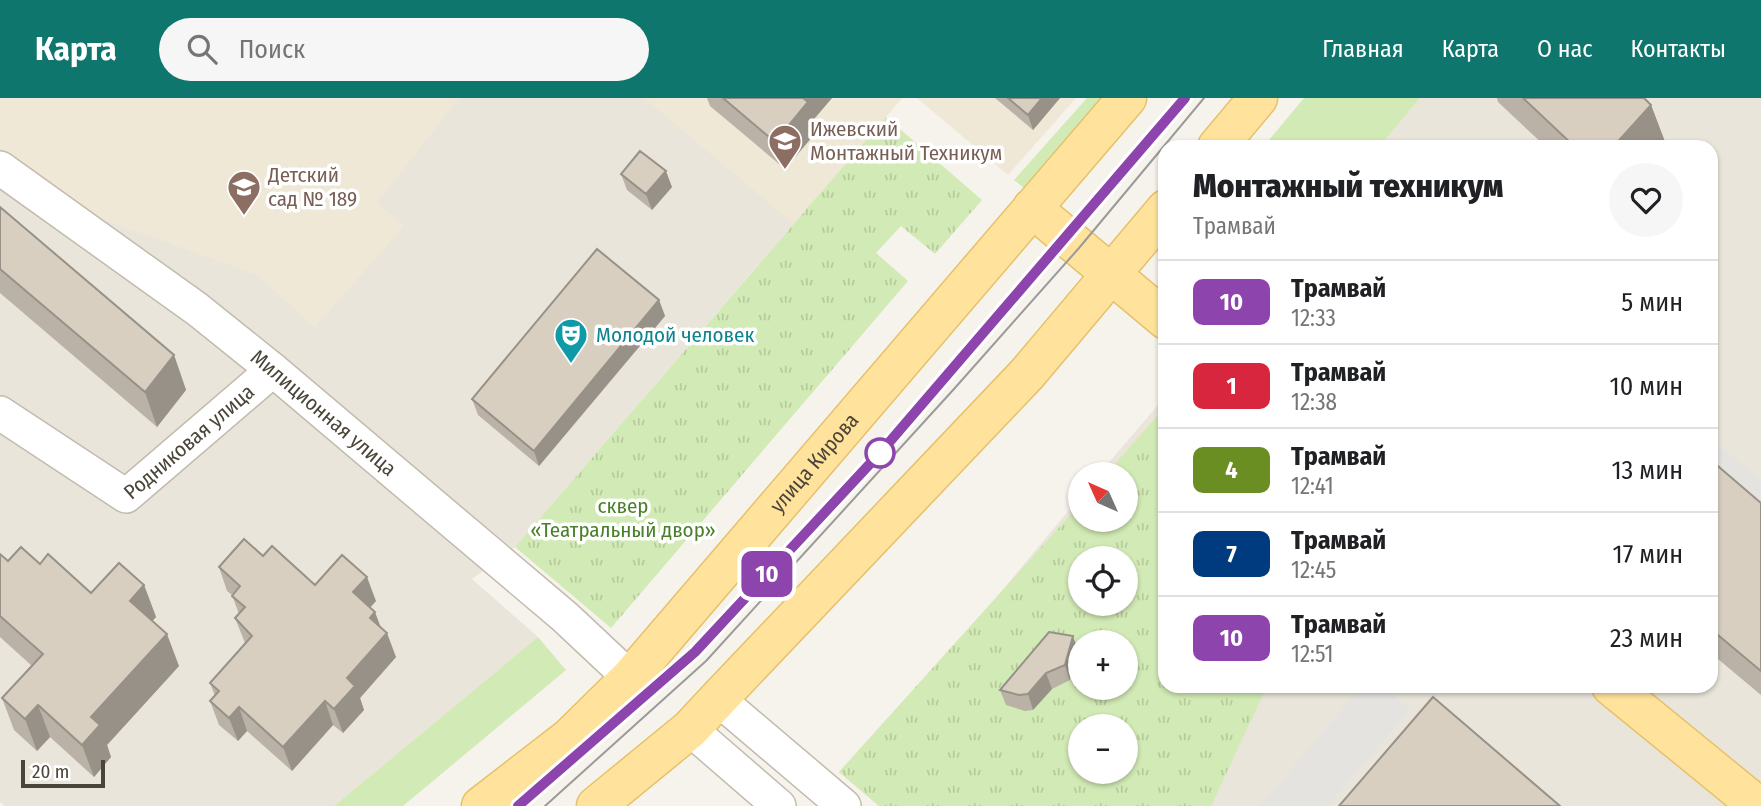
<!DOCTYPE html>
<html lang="ru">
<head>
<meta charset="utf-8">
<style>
	:root { --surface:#fff; --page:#f6f6f6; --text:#202124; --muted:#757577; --line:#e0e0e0; --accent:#0f766e }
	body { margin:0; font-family:"Fira Sans Condensed",sans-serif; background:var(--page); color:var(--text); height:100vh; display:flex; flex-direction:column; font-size:26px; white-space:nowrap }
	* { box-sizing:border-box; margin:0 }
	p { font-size:23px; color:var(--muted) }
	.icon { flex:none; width:38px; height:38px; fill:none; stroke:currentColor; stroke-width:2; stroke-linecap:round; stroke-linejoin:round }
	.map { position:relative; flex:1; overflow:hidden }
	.panel { position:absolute; left:1158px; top:42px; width:560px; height:553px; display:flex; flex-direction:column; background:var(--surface); border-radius:21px; box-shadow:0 2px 5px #0004 }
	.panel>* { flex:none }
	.badge { padding:0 14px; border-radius:10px; font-size:24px; line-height:46px }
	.needle { width:46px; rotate:315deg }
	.buttons { position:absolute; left:1068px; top:364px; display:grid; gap:14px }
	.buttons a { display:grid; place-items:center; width:70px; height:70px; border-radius:50%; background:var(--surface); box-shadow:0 2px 5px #0004; font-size:35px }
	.scale { position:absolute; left:21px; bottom:18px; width:84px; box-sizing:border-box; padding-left:7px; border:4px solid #4b4439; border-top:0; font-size:19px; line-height:24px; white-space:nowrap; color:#4b4439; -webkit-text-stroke:5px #fff; paint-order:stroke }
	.map>.badge { position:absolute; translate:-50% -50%; box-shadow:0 0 0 4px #fff }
	.round { display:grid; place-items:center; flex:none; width:74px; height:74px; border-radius:37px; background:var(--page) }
	.head { display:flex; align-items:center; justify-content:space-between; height:119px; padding:0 35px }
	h1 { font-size:33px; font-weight:800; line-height:52px }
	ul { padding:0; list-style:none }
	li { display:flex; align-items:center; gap:21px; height:84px; padding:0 35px; border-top:2px solid var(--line) }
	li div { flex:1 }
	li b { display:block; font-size:26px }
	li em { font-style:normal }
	li .badge { min-width:77px; font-weight:700; text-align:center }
	header { display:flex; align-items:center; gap:42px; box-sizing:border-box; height:98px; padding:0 35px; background:var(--accent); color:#fff }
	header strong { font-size:33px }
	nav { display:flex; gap:38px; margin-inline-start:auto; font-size:24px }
	.search { width:490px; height:63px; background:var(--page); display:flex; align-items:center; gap:18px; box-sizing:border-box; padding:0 24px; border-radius:38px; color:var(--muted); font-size:26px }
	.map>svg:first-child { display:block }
</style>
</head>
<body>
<header>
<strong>Карта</strong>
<div class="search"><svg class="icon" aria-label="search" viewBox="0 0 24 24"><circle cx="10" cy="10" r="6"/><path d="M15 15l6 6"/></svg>Поиск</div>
<nav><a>Главная</a><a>Карта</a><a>О нас</a><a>Контакты</a></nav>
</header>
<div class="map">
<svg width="1761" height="708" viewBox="0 0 1761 708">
	<defs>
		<pattern id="park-tufts" width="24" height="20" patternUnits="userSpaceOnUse" patternTransform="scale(1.75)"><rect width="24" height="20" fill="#d2eab5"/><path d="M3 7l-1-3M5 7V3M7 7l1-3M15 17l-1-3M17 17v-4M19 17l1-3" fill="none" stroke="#b6ca9c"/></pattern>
	</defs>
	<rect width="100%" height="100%" fill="#f6f3ec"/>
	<!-- residential -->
	<path fill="#eae5da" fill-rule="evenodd" d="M0,0H902L515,449L472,481L538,539L334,708H5L0,704Z
		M1420,0H1761V708H879L839,674L985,513L1080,399V422H1125V376H1099L1165,299L1166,588H1712V49H1379ZM1080,460H1125V506H1080ZM1080,544H1125V590H1080ZM1080,628H1125V674H1080Z"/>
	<!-- education -->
	<path fill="#efe8d6" d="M0,0H459L377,105L404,128L315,229L257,177L69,109L0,58Z
		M644,0H902L794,126Z
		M917,0H1076L1008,77Z"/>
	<!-- green -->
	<path fill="#d2eab5" d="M1087,0H1108L1024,90L1014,82Z
		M1304,0H1420L1379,49H1263Z
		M538,539L566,572L403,708H334Z"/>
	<!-- park -->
	<path fill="url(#park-tufts)" fill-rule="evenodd" d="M886,19L982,102L935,156L901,128L876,155L908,183L611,530L515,449Z
		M1165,309L1166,588H1267L1211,708H879L839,674L1080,406V422H1125V376H1106ZM1080,460H1125V506H1080ZM1080,544H1125V590H1080ZM1080,628H1125V674H1080Z"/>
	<!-- parking -->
	<path fill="#e5e3e0" d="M1712,341L1761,382V410L1712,369Z
		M1362,588H1383L1410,611L1328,708H1260Z"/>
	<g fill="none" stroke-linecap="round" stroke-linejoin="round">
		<defs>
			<g id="minor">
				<path id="s1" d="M0,70L197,211L273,272L565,519L630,580"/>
				<path id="s2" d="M0,315L126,398L273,272"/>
				<path d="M718,601L844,708"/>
				<path d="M690,631L779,708"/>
			</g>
			<g id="primary">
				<path d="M1217,49L1258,0"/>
				<path d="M1032,110L1166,222"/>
				<path d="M1611,588L1758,708"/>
				<path id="s3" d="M481,708L569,640L630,580L1127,0"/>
				<path d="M596,708L690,631L718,601L1027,276L1166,111"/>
			</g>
		</defs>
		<!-- minor casing -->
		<use href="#minor" stroke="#c2bbae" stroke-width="36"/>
		<!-- primary casing -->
		<use href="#primary" stroke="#e6c16a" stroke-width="41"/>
		<!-- minor -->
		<use href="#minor" stroke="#fff" stroke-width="33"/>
		<!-- primary -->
		<use href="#primary" stroke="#ffe39c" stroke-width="38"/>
		<!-- tram -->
		<path stroke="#9a9a9a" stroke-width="2" d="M518,708L695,554L880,355L1185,0
			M545,708L706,563L954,291L1079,150L1204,0"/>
	</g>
	<!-- wall -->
	<path fill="#bab2a6" d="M707,0H832L814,21L818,32L785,71L710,8Z
		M995,0H1060L1033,32Z
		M1497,0H1644L1651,7L1667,49H1546L1498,4Z
		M621,76L672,89L652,112L627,92Z
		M0,109L174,257L186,292L157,329L0,195Z
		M659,202L665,218L539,368L478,317L472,301Z
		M1712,363L1761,405V597L1712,556Z
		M0,456L8,463L40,466L91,495L144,487L156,519L152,523L179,568L107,647L111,659L94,679L50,639L37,653L14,632L2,600L32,568L0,539Z
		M263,458L315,487L376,503L370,510L396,559L360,600L364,612L343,635L333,627L292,673L247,633L238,643L219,627L210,603L215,598L210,585L245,545L235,520L239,516L232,497L227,493L219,469Z
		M1078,553L1070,582L1052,591L1033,612L1025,613L1006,607L1000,592Z"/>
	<!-- shaded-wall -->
	<path fill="#979187" d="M801,0H832L814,21L818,32L785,71L775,44Z
		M1042,0H1060L1033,32L1028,17Z
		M1651,7L1667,49H1613Z
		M666,73L672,89L652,112L646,96Z
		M659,202L665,218L539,368L534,353Z
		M174,257L186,292L157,329L145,294Z
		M367,479L376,503L362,518L353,494Z
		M144,487L156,519L142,534L130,503Z
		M375,514L384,538L370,520Z
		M387,535L396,559L360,600L364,612L343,635L334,611L347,580Z
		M167,536L179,568L107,647L111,659L94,679L82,647L91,619Z
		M1073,538L1078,553L1070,582L1065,567Z
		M1046,575L1052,591L1033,612L1028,596Z
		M325,603L333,627L292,673L283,649Z
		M38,607L50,639L37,653L25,621Z
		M239,609L247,633L238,643L229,620Z"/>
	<!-- building -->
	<path fill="#d8cfc1" stroke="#979187" stroke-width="2" d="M723,0H803L808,4L775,44Z
		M1008,0H1042L1028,17Z
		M1523,0H1644L1651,7L1613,49H1575Z
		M640,53L666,73L646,96L621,76Z
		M0,109L174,257L145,294L0,171Z
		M597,151L659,202L534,353L472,301Z
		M1712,363L1761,405V573L1712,532Z
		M244,441L263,458L272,448L315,487L342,457L367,479L353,494L375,514L370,520L387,535L347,580L355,588L334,611L325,603L283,649L239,609L229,620L210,603L219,593L210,585L252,538L235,520L245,509L232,498L240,488L219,469Z
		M21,449L40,466L48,456L91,495L119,465L144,487L130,503L167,536L91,619L100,627L82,647L38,607L25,621L2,600L43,556L0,518V456L8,463Z
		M1049,534L1073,538L1065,567L1046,575L1028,596L1019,597L1000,592Z
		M1433,599L1560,708H1339Z"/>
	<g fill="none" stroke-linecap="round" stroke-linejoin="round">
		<defs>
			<path id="line" d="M518,708L695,554L880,355L1185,0"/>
		</defs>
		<!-- line casing -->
		<use href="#line" stroke="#fff" stroke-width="16"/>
		<!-- line -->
		<use href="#line" stroke="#8e44ad" stroke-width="10"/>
	</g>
	<!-- icons -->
	<defs>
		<symbol id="university-pin" viewBox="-11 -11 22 30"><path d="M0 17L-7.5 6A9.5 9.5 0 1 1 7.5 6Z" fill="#8d6e63" stroke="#fff"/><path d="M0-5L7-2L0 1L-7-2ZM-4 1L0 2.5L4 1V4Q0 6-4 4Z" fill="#fff"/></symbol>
		<symbol id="school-pin" viewBox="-11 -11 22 30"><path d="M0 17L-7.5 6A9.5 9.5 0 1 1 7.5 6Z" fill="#8d6e63" stroke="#fff"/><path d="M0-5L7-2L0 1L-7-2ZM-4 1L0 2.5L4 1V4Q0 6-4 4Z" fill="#fff"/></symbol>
		<symbol id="theatre-pin" viewBox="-11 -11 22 30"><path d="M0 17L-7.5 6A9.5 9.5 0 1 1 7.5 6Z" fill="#0f9aa8" stroke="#fff"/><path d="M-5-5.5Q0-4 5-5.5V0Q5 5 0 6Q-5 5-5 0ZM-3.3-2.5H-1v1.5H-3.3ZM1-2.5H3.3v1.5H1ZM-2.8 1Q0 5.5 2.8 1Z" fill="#fff"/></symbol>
	</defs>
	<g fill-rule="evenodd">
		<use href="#university-pin" x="766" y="24" width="38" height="52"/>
		<use href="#school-pin" x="225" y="70" width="38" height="52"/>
		<use href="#theatre-pin" x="552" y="218" width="38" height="52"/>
	</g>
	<!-- markers -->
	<circle fill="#fff" stroke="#8e44ad" stroke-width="3.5" cx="880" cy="355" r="14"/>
	<g text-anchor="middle" stroke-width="7" stroke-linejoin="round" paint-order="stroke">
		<!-- education labels -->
		<g font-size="21" fill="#785e54" stroke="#fff" text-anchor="start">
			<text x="810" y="38">Ижевский<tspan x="810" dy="24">Монтажный Техникум</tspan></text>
			<text x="268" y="84">Детский<tspan x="268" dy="24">сад № 189</tspan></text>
		</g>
		<!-- culture labels -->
		<g font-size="21" fill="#0d838f" stroke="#fff" text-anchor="start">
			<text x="596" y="244">Молодой человек</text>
		</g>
		<!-- street labels -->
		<g font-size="21" fill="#4b4439" stroke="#fff">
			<text dy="7" stroke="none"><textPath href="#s1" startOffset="406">Милиционная улица</textPath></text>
			<text dy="7" stroke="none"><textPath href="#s2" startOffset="234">Родниковая улица</textPath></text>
			<text dy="7" stroke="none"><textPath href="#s3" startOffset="480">улица Кирова</textPath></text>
		</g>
		<!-- park labels -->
		<g font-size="21" fill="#4a7f2a" stroke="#fff">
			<text x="623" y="415">сквер<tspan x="623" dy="24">«Театральный двор»</tspan></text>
		</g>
	</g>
</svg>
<div class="buttons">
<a><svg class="needle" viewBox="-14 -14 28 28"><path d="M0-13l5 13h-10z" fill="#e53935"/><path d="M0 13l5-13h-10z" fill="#757577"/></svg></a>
<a><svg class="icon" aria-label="locate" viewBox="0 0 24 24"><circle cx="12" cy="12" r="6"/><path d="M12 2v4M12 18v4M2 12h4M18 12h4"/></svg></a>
<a>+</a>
<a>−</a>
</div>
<div class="scale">20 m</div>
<b class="badge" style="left:767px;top:476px;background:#8e44ad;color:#fff">10</b>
<section class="panel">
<div class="head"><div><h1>Монтажный техникум</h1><p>Трамвай</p></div><a class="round"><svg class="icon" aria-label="heart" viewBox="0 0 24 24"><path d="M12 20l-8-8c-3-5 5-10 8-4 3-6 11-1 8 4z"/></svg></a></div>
<ul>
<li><span class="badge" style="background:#8e44ad;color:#fff">10</span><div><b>Трамвай</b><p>12:33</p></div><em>5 мин</em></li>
<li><span class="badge" style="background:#d7263d;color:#fff">1</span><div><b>Трамвай</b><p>12:38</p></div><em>10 мин</em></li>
<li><span class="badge" style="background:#6b8e23;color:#fff">4</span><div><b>Трамвай</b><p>12:41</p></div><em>13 мин</em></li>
<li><span class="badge" style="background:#003b80;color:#fff">7</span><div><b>Трамвай</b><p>12:45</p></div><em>17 мин</em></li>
<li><span class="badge" style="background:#8e44ad;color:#fff">10</span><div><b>Трамвай</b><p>12:51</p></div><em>23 мин</em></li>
</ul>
</section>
</div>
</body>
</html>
